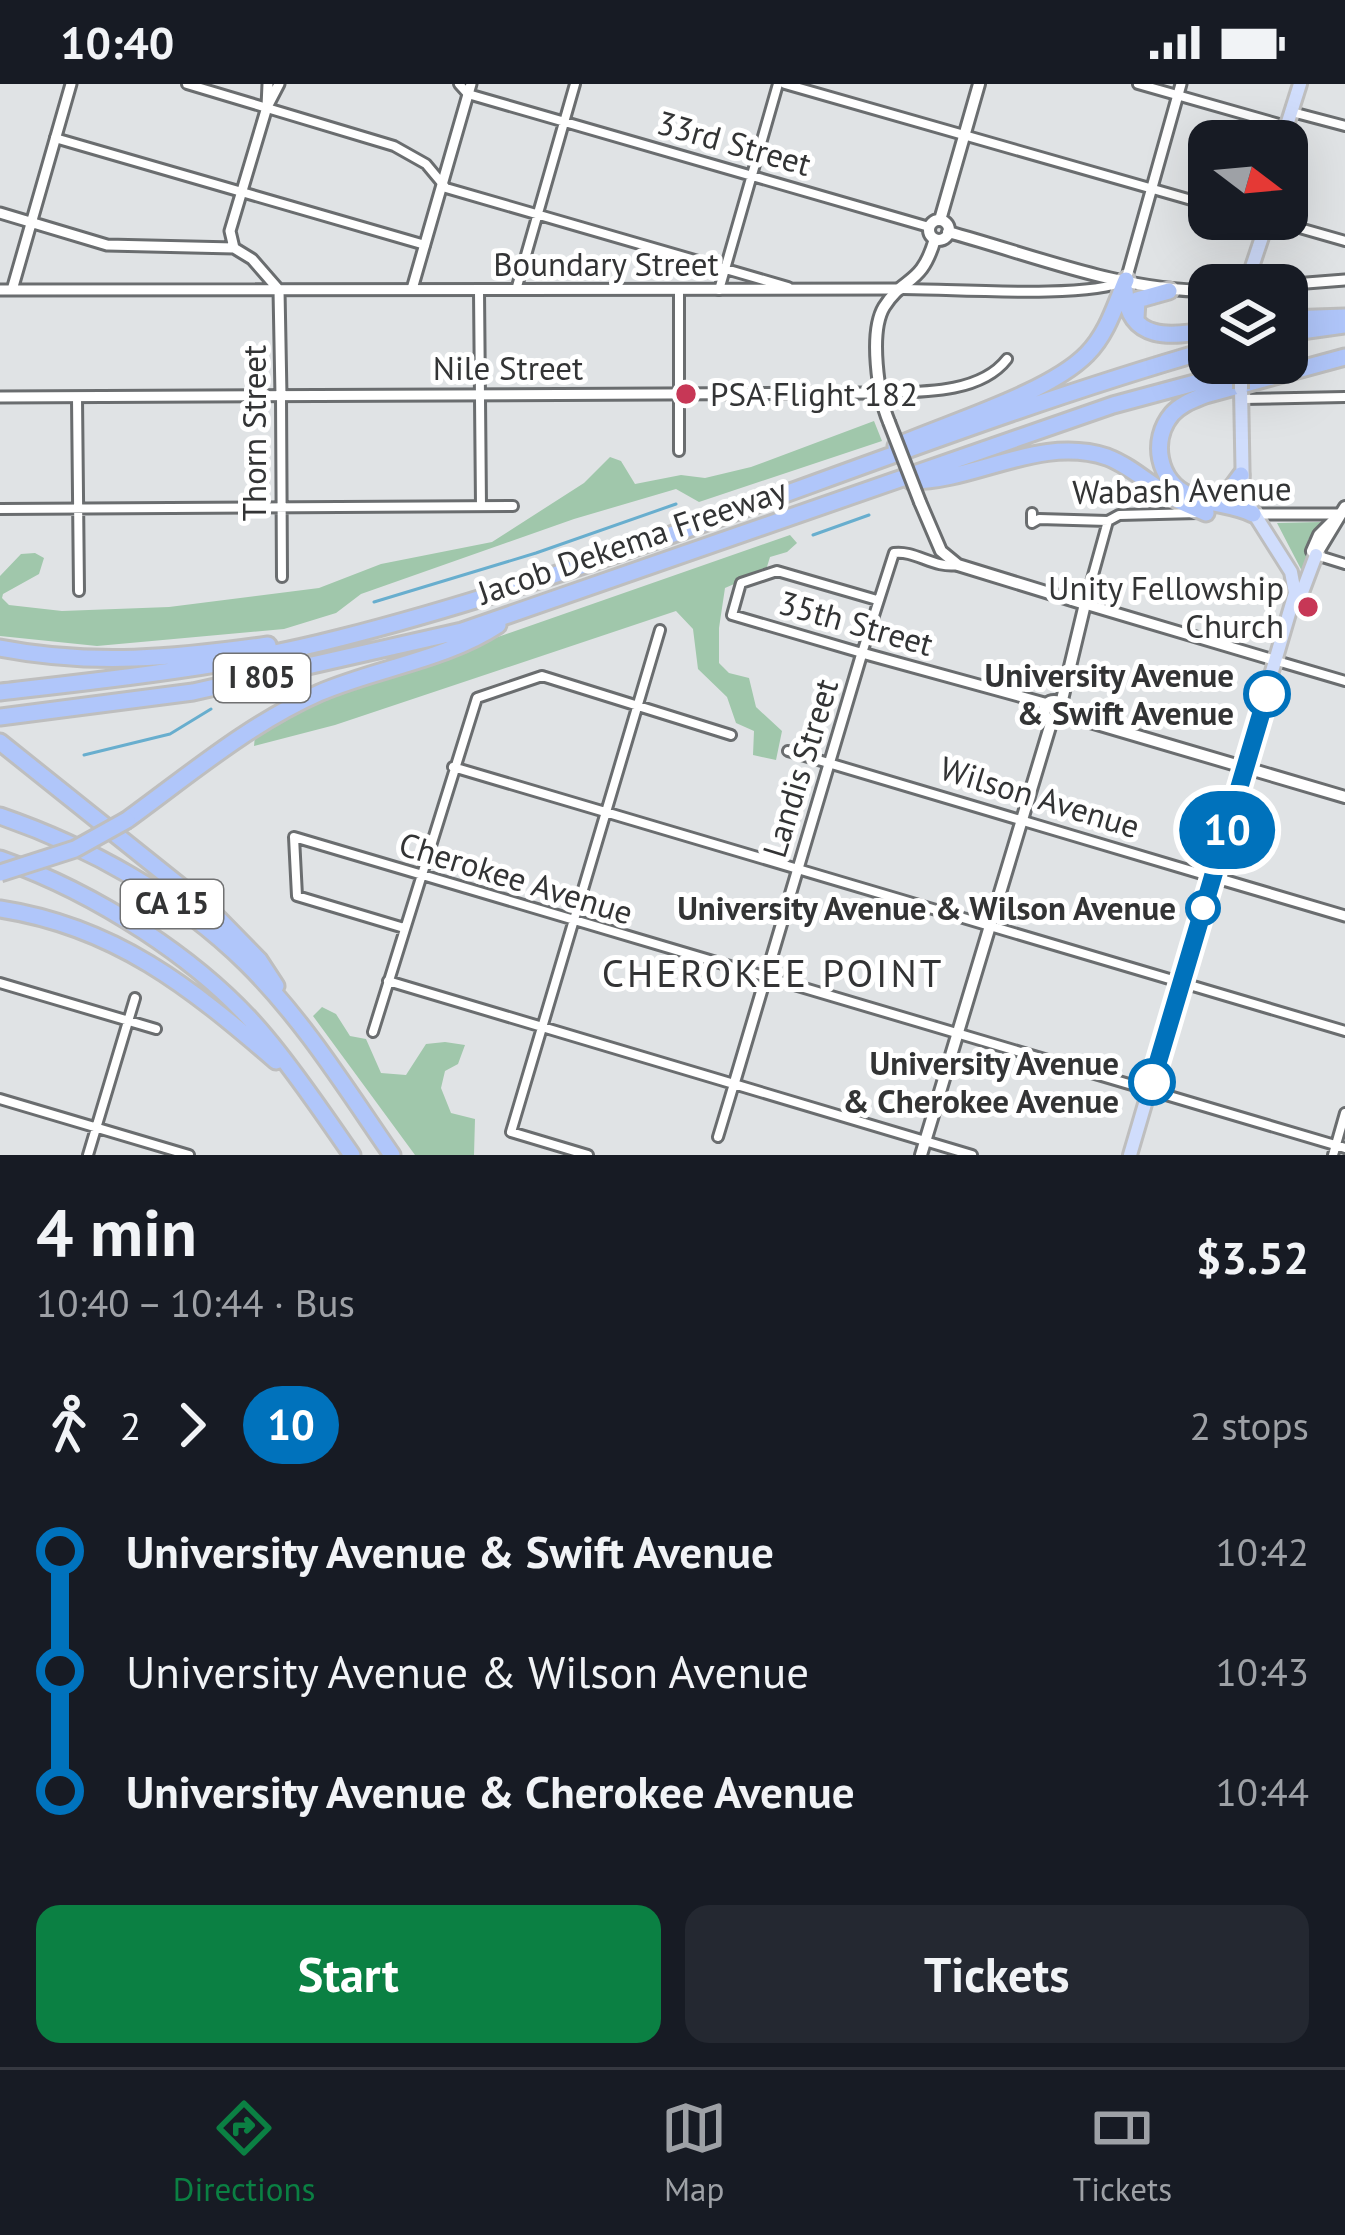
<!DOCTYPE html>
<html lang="en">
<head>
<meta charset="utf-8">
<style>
	:root { --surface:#171b24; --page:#242831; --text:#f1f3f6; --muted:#9ea1a6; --line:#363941; --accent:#0b8043 }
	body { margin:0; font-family:"PT Sans",sans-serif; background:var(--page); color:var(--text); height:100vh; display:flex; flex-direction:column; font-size:45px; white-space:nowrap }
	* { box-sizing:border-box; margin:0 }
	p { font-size:39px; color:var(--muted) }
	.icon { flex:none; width:66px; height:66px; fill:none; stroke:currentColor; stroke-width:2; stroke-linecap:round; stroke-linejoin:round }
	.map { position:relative; height:1071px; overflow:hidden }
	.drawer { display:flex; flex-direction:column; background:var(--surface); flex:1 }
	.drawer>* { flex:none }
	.badge { padding:0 24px; border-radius:39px; font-size:42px; line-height:78px }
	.needle { width:78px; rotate:106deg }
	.fabs { position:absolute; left:1188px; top:36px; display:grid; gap:24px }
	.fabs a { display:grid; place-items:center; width:120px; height:120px; border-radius:24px; background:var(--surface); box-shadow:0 12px 48px #0002; font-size:60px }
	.map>.badge { position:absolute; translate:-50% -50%; box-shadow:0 0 0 6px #fff }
	.legs { display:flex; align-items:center; gap:18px; height:132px; padding:0 36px; font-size:39px }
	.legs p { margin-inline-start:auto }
	.headline { display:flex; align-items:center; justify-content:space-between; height:204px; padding:0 36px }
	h1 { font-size:66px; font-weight:700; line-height:90px }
	.cta { display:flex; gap:24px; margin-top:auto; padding:24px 36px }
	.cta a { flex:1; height:138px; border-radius:24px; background:var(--accent); color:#fff; font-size:48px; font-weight:700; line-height:138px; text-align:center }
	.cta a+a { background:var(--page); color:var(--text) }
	ul { padding:0 36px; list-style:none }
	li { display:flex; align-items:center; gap:42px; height:120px; font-size:45px }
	li i { display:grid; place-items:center; width:18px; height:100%; margin:0 15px; background:currentColor }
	li i::after { content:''; width:30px; height:30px; margin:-15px; border:9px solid; border-radius:50%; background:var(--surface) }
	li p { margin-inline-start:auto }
	li:first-child i { background:linear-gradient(#0000 50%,currentColor 0) }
	li:last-child i { background:linear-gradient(currentColor 50%,#0000 0) }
	.status { display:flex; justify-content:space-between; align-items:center; height:84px; padding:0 60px; background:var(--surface); direction:ltr }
	.status svg { height:33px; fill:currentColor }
	.tabs { display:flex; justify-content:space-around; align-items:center; height:168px; border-top:3px solid var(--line); background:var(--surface); font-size:33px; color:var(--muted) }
	.tabs a { display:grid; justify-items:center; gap:6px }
	.tabs .on { color:var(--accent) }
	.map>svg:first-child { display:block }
</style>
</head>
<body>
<div class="status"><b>10:40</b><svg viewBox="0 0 49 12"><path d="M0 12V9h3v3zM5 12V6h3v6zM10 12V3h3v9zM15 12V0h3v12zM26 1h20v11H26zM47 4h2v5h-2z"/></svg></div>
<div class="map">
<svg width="1345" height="1071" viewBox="0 0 1345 1071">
	<rect width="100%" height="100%" fill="#e0e3e5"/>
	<!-- green -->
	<path fill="#a0c7ab" d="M874,337L882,357L699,418L676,405L574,435L361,510L336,529L284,545L97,562L0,552V492L21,470L35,469L44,474L39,490L3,510L2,514L9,521L62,527L169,523L319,504L381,480L492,458L584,399L610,373L621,377L635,400L681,391L705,394L751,383Z
		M1321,438L1308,456L1310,479L1304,491L1277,439Z
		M790,451L797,459L787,468L770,473L766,486L725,504L719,544V579L729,589L749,594L756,623L782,647L776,676L753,671L754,647L736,639L727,613L698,585L693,545L676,527L335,641L254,662L255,652L323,614Z
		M322,923L336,930L350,952L366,955L381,989L406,991L426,960L445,958L465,961L458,980L445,987L441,1004L451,1029L475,1035L474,1071H415L313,932Z"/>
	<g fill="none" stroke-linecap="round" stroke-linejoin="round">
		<!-- stream -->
		<path stroke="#68aece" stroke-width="3" d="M813,451L869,431
			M374,518L536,469L676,420
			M84,671L170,650L211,625"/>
		<defs>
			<path id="minor" d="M187,0L394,62L426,80L446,104L788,203
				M459,0L468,10L929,143
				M785,0L1209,121
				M1138,0L1286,42
				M1292,28L1345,42
				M55,54L425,161
				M1257,135L1260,136
				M1268,135L1345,157
				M903,205C951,205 1089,215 1124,197
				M516,206L575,0
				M719,206L778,0
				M479,207L481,422
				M679,207V367
				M880,309C920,308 980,310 1007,275
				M281,312L282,493
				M77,314L79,507
				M1243,315L1345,313
				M0,425L513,422
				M1032,429V439L1039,435L1108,437L1119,431L1198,429
				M1316,471L1345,480
				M877,516L777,487L741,499L732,531L862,569L894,469C915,466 934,485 958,481
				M1085,520L1108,437
				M1277,577L1345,597
				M788,667L1212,793
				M453,683L1345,947
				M404,844L297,812L294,753L1345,1064
				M388,897L972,1071
				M0,899L156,945
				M373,948L477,614L542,592L731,651
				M0,1015L189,1071
				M718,1053L734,1000
				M88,1071L135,914
				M588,1071L511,1048L660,546
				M1333,1071L1345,1029"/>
			<path id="tertiary" d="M267,23L268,0
				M0,129L107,161L234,164L252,175L279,206L281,312
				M234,164L230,147L267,23L279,0
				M1252,189L1257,194L1289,196
				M1126,196L1181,0
				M1281,201L1345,196
				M412,205L471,0
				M0,206L901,205
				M12,206L71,0
				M0,313L878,309
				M1253,430H1340
				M1085,520L1277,577
				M1213,793L1345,832
				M734,1000L862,569L1048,620"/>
			<path id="secondary" d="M940,136L979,0
				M929 146a10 10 0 1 1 20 0a10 10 0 1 1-20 0Z
				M948,148C1033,171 1120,207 1209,207
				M889,338C878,312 869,248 884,223C904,191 921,203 935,155
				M920,418L941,467L958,481L1085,520L1061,620
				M1316,471L1345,423
				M1316,471L1312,467L1319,451L1338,432
				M1044 627a10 10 0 1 1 20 0a10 10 0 1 1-20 0Z
				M1063,630L1345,713
				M921,1071L1052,636"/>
			<path id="primary" d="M1282,57L1300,0
				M1246,201L1268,135
				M1298,519L1316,471
				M1130,1071L1295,509L1291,488L1243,412L1241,305"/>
			<path id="motorway" d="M1125,207C1129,258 1171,253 1209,246
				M1136,234L1137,216L1169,207
				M1287,235L1345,233
				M1287,249L1345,241
				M896,362C948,339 1049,309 1087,270C1107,250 1115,222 1126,196
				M911,397C976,397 1040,351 1107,373C1128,381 1145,396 1163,408C1177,417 1191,422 1206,429
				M1207,416L1227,410L1241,391
				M1253,430C1233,420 1209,421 1189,411C1158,397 1150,356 1172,330C1181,320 1193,316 1205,311L1345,273
				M0,564C92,582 177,574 268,561
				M0,608C114,595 228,583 340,554C636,479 916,350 1209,266
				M0,633L193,608L462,547L1113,321L1269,279
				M0,658L210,826L259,876L276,902
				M0,732C90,763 178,812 246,879C303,935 347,1006 392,1071
				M127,736C189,691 249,640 319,609C377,584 445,576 498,541
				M0,775C94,808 201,875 265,952C297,990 324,1031 352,1071
				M0,825C116,843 190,903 276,977"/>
		</defs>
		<!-- minor casing -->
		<use href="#minor" stroke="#6a6d6f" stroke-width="14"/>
		<!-- tertiary casing -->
		<use href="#tertiary" stroke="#6a6d6f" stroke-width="15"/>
		<!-- secondary casing -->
		<use href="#secondary" stroke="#6a6d6f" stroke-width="16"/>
		<!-- primary casing -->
		<use href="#primary" stroke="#bebebe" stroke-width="18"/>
		<!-- motorway casing -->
		<use href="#motorway" stroke="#bebebe" stroke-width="21"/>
		<!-- minor -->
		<use href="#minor" stroke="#fff" stroke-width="8"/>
		<!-- tertiary -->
		<use href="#tertiary" stroke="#fff" stroke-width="9"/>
		<!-- secondary -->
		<use href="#secondary" stroke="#fff" stroke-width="10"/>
		<!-- primary -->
		<use href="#primary" stroke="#d0ddfc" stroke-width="12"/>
		<!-- motorway -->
		<use href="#motorway" stroke="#b0c6fa" stroke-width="15"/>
		<defs>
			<path id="secondary-bridge" d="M889,338L920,418"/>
			<path id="primary-bridge" d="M1241,279V305"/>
			<path id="motorway-bridge" d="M0,789L75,765L127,736"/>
		</defs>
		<!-- secondary-bridge casing -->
		<use href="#secondary-bridge" stroke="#6a6d6f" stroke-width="16" stroke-linecap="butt"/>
		<!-- primary-bridge casing -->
		<use href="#primary-bridge" stroke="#bebebe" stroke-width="18" stroke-linecap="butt"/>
		<!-- motorway-bridge casing -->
		<use href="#motorway-bridge" stroke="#bebebe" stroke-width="21" stroke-linecap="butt"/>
		<!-- secondary-bridge -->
		<use href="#secondary-bridge" stroke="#fff" stroke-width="10"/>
		<!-- primary-bridge -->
		<use href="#primary-bridge" stroke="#d0ddfc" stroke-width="12"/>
		<!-- motorway-bridge -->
		<use href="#motorway-bridge" stroke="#b0c6fa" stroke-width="15"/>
	</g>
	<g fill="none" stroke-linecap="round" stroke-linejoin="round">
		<defs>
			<path id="line-1" d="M1152,998L1267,610"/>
		</defs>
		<!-- line-1 casing -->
		<use href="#line-1" stroke="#fff" stroke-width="27"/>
		<!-- line-1 -->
		<use href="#line-1" stroke="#0072bc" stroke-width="18"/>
	</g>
	<!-- markers -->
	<g fill="#c73756" stroke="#fff" stroke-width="4.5">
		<circle cx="686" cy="310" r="12"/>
		<circle cx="1308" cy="523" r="12"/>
	</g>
	<g fill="#fff" stroke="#0072bc" stroke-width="6">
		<circle cx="1267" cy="610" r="21"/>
		<circle cx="1203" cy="824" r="15"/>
		<circle cx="1152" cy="998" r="21"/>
	</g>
	<g text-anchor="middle" stroke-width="10" stroke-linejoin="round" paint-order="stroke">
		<!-- shield labels -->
		<g fill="#fff" stroke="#707172" stroke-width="3">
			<rect x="214" y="570" width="96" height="48" rx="9"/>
			<rect x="121" y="796" width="102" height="48" rx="9"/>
		</g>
		<g font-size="30" font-weight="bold" fill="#333435">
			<text x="262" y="604">I 805</text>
			<text x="172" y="830">CA 15</text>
		</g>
		<!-- street labels -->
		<g font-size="33" fill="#333435" stroke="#fff">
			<text transform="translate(734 59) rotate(16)" y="12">33rd Street</text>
			<text x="606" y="192">Boundary Street</text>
			<text x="508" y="296">Nile Street</text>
			<text transform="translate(254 349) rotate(-90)" y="12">Thorn Street</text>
			<text transform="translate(1182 406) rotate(-1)" y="12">Wabash Avenue</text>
			<text transform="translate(632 457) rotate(-19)" y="12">Jacob Dekema Freeway</text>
			<text transform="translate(856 539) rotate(16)" y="12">35th Street</text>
			<text transform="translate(800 684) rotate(-73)" y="12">Landis Street</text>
			<text transform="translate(1040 713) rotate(17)" y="12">Wilson Avenue</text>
			<text transform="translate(516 794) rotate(17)" y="12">Cherokee Avenue</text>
		</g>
		<!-- poi labels -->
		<g font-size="33" fill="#333435" stroke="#fff" text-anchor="start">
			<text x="710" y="322">PSA Flight 182</text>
			<text x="1284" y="516" text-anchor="end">Unity Fellowship<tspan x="1284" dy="38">Church</tspan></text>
		</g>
		<!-- stop labels -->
		<g font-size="33" font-weight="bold" fill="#333435" stroke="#fff" text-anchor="end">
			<text x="1234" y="603">University Avenue<tspan x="1234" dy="38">&amp; Swift Avenue</tspan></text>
			<text x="1176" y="836">University Avenue &amp; Wilson Avenue</text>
			<text x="1119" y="991">University Avenue<tspan x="1119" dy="38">&amp; Cherokee Avenue</tspan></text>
		</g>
		<!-- quarter labels -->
		<g font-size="39" letter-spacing="3" fill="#333435" stroke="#fff">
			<text x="773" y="903">CHEROKEE POINT</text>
		</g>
	</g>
</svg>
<div class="fabs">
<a><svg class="needle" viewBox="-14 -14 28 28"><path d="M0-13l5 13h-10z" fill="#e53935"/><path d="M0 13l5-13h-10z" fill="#9ea1a6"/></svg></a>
<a><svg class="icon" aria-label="layers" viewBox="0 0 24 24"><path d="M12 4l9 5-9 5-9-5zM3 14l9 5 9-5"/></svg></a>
</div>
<b class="badge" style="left:1227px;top:746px;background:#0072bc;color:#fff">10</b>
</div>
<section class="drawer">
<div class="headline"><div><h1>4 min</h1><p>10:40 – 10:44 · Bus</p></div><b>$3.52</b></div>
<div class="legs"><svg class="icon" aria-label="walk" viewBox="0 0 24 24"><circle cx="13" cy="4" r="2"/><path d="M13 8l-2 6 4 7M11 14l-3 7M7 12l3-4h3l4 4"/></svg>2<svg class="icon" aria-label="forward" viewBox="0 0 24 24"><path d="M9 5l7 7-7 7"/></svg><b class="badge" style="background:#0072bc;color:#fff">10</b><p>2 stops</p></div>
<ul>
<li><i style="color:#0072bc"></i><b>University Avenue &amp; Swift Avenue</b><p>10:42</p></li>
<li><i style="color:#0072bc"></i><span>University Avenue &amp; Wilson Avenue</span><p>10:43</p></li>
<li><i style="color:#0072bc"></i><b>University Avenue &amp; Cherokee Avenue</b><p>10:44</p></li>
</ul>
<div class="cta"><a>Start</a><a>Tickets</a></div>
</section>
<nav class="tabs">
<a class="on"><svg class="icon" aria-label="directions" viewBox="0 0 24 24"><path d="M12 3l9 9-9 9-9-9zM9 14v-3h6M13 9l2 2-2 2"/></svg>Directions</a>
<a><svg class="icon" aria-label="map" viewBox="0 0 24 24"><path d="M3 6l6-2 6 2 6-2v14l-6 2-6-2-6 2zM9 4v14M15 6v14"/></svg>Map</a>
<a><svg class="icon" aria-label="tickets" viewBox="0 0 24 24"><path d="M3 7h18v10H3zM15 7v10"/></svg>Tickets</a>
</nav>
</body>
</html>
